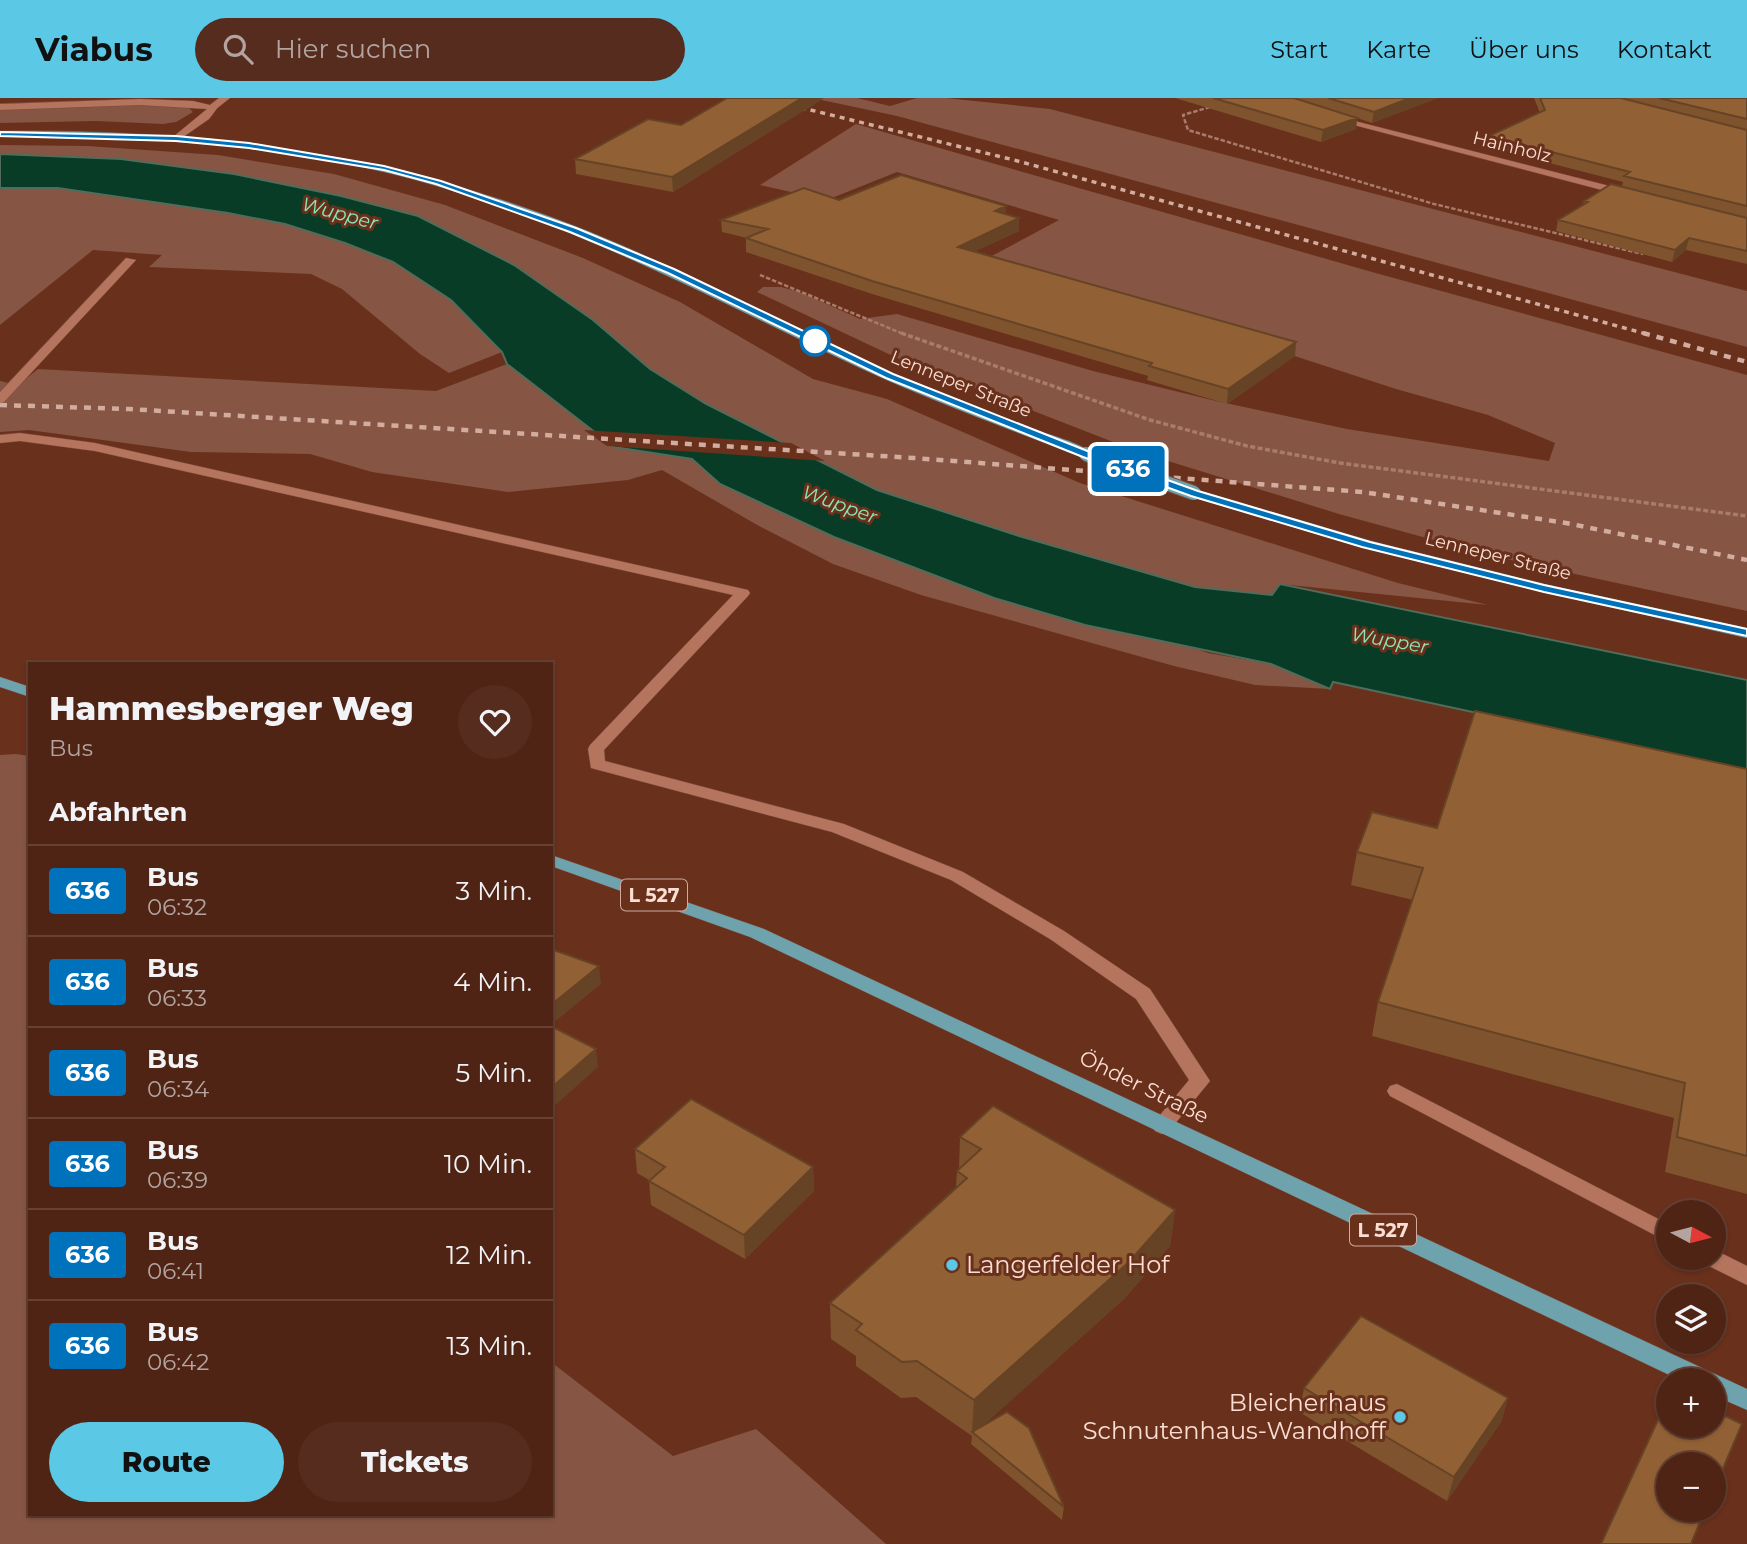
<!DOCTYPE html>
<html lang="de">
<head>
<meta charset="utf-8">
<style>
	:root { --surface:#4f2415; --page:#552c1e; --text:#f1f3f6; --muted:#b3a4a0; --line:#664134; --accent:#5bc8e6 }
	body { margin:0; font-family:Montserrat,sans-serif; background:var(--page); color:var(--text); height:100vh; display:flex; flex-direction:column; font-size:26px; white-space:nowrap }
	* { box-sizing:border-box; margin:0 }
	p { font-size:23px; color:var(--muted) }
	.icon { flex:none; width:38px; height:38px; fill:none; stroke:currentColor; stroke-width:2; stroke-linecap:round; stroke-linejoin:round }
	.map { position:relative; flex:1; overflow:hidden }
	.sheet { position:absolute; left:28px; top:564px; width:525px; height:854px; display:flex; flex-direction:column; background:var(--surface); border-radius:0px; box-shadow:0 2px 5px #0004,0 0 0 2px var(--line) }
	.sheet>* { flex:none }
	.badge { padding:0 14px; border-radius:5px; font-size:24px; line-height:46px }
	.needle { width:46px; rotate:97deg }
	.controls { position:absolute; left:1656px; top:1102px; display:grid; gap:14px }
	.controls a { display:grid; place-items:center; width:70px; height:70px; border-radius:50%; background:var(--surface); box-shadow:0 2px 5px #0004,0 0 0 2px var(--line); font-size:35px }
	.map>.badge { position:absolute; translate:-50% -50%; box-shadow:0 0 0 4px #fff }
	h2 { padding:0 21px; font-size:26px; line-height:63px }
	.round { display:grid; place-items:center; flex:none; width:74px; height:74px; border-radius:37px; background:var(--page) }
	.overview { display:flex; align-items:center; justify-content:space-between; height:119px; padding:0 21px }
	h1 { font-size:33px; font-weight:800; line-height:52px }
	.button { display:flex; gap:14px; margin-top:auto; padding:14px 21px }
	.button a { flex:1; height:80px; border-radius:42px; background:var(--accent); color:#111; font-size:28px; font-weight:800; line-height:80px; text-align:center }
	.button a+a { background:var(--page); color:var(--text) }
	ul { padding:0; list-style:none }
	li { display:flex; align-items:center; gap:21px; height:91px; padding:0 21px; border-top:2px solid var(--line) }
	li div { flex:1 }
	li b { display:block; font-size:26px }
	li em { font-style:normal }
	li .badge { min-width:77px; font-weight:700; text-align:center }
	header { display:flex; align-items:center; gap:42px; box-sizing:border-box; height:98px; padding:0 35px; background:var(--accent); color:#111 }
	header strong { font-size:33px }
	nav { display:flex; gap:38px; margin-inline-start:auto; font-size:24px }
	.search { width:490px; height:63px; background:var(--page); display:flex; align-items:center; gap:18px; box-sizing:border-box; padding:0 24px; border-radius:38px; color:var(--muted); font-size:26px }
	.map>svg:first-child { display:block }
</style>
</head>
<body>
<header>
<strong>Viabus</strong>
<div class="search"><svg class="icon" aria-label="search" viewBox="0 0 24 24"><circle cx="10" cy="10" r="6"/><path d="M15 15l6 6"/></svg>Hier suchen</div>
<nav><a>Start</a><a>Karte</a><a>Über uns</a><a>Kontakt</a></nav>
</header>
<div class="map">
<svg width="1747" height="1446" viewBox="0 0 1747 1446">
	<rect width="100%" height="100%" fill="#69301c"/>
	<!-- green -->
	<path fill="#865544" d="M812,0H857L890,8L917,0H946L1050,11L1747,193V249L897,18Z
		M85,5L187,8L193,14L176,24L163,26L96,23L0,25V12Z
		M856,26L1372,174L1747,277V513L1492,458L1339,416L1139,354L897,260L757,194L763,189H781L800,194L860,221L897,216L1093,273L1216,303L1347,331L1549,363L1555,345L1488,317L1396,291L990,159L1059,122L897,74L827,102L760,87Z
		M0,47L88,48L218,57L334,76L445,107L583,160L680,204L813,281L887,301L1080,385L1398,485L1488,507L1280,486L1272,497L1195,489L1019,438L877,392L706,306L650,271L593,222L514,167L341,98L234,76L121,61L0,56Z
		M0,90H58L228,115L285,126L345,145L393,164L451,202L502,254L449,275L420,256L342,191L311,176L149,169L162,157L93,152L0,227Z
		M507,266L614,349L692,361L720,386L1208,555L1271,566L1330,591L1255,587L1174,568L921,497L833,466L759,428L662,372L628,382L508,394L372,374L310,356L191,354L29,332L0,334V283L18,287L38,271L436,293Z
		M16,656L30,658V1416H551V1264L673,1358L756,1331L886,1446H0V657Z"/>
	<!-- water -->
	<path fill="#083c26" stroke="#516c5a" stroke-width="2" d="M0,56L121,61L234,76L341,98L418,118L514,167L593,222L650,271L706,306L877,392L1019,438L1195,489L1272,497L1280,486L1747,582V673L1333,584L1330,591L1271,566L1085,527L994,500L834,439L720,386L692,361L614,349L507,266L502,254L451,202L393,164L345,145L285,126L228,115L58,90H0Z"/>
	<!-- pier -->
	<path fill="#69301c" d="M584,332L791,345L825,363L607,348Z"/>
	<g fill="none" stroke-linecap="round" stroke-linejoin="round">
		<defs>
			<path id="lane" d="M219,0H230L216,11H210V7Z
				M126,160L136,162L4,304L0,305V294Z
				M20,335L95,345L748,492L750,495L748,498L604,652L605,663L844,726L963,774L1064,833L1150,891L1210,983L1169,1033L1162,1036L1155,1033L1152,1028L1155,1023L1189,982L1136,901L1050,841L951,782L832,734L591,670L588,651L590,647L733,497L95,353L20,343L0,345V337Z
				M1397,986L1668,1126V1144L1390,998L1387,993L1390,988Z
				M1713,1151L1747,1168V1187L1705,1166L1702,1160H1713Z"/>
			<path id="street" d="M140,1L193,3L218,9L209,21L176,44L173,43V39L207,11L140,7L0,12V6Z
				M1331,17L1629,93L1630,95L1621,97L1331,21Z"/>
			<path id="primary" d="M0,33C210,31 394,55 590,134C694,176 791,232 894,276C940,296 987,314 1034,331C1052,338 1079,344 1093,356L1086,360L1081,359C1007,330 931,303 858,269C719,204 585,131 437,88C295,46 147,38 0,39Z
				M1194,391L1371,443L1544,486L1747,530V540L1544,494L1361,449L1189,398V392Z
				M0,579L30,589V599L0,589Z
				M551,757L764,831L1747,1291V1312L1713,1297V1283H1682L750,839L551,768Z"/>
		</defs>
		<!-- lane casing -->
		<use href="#lane" stroke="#7c4c3c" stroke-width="1"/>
		<!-- street casing -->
		<use href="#street" stroke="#7c4c3c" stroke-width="1"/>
		<!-- primary casing -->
		<use href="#primary" stroke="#7c4c3c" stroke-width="1"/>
		<!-- path-far1 -->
		<path stroke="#a87b6c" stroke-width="2.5" stroke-dasharray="4.5 2" stroke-linecap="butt" d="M1210,9L1183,17L1188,32L1434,106L1643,156
			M760,177L906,237"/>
		<!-- path -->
		<path stroke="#a87b6c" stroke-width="3.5" stroke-dasharray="5 2.5" stroke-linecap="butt" d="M901,235L1150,322L1247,348L1340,365L1747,418"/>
		<!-- lane -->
		<use href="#lane" fill="#b4745e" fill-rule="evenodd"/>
		<!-- street -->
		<use href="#street" fill="#b4745e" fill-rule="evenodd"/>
		<!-- primary -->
		<use href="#primary" fill="#6ea3ae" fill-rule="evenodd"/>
		<!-- rail-far1 -->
		<path stroke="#d1ac9f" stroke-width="3.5" stroke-dasharray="5 5" stroke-linecap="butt" d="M762,0L1014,62L1650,237"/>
		<!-- rail -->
		<path stroke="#d1ac9f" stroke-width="4.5" stroke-dasharray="7 7" stroke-linecap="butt" d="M1643,235L1747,264
			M0,307L129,311L914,360L1363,394L1566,425L1747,462"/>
		<defs>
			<path id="primary-bridge" d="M1086,356L1194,395"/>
		</defs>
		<!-- primary-bridge casing -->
		<use href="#primary-bridge" stroke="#7c4c3c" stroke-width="16" stroke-linecap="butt"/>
		<!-- primary-bridge -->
		<use href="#primary-bridge" stroke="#6ea3ae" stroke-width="14"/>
	</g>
	<!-- wall -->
	<path fill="#7e532e" d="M727,0H824L673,94L576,76L575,61L681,27Z
		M1175,0H1438L1372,25L1357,20L1356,31L1321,44Z
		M1534,0H1747V166L1686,152L1672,164L1556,133L1558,122L1583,107L1584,103L1622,88L1623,84L1487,49L1489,38L1540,15Z
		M839,102L1006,108L1005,116L1019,133L975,153L1296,244L1295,258L1227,306L1147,282L1148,278L872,196L746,154V140H747L722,134L721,122Z
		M1747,671V1096L1665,1074L1674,1020L1372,938L1378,904L1413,802L1351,787L1357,754L1437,730Z
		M960,1039L1175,1112L1170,1148L1125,1200L982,1328L1064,1409L1062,1422L971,1346L972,1338L916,1299L901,1300L856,1268V1258L831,1241L830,1205L956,1089L957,1073L959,1071Z
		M635,1051L813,1069L814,1093L745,1161L651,1107L649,1082L637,1075Z
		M1304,1290L1508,1300L1501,1324L1447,1403L1299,1314Z"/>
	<!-- shaded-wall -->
	<path fill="#664325" d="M802,0H824L673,94L672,79Z
		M1410,0H1438L1372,25L1374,14Z
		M1357,20L1356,31L1321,44L1323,32Z
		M1006,108L1005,121L995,113Z
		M1019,120V133L957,162L958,149Z
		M1689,140L1686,152L1672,164L1675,152Z
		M1296,244L1295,258L1227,306L1228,291Z
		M599,868L601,886L552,926L554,943L552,945L551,907Z
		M596,951L598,969L551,1011V990Z
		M813,1069L814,1093L745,1161L744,1137Z
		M1175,1112L1170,1148L1125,1200L974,1336L972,1334L974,1302Z
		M1508,1300L1501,1324L1447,1403L1454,1379Z"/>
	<!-- building -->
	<path fill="#926035" stroke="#664325" stroke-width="2" d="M727,0H802L672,79L575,61L648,21L681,27Z
		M1213,0H1294L1357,20L1323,32Z
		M1328,0H1410L1374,14Z
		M1540,0H1621L1747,32V108L1624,78L1630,74L1489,38L1545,12Z
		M1659,0H1747V21Z
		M901,77L1006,108L995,113L1019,120L958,149L1296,244L1228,291L1149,268L1152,265L872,183L746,140L768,131L721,122L804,90L839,102Z
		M1611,86L1747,120V153L1689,140L1675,152L1558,122L1588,104L1584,103Z
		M1475,613L1747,671V1058L1677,1039L1685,985L1378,904L1423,770L1357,754L1372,714L1437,730Z
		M551,851L599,868L551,907Z
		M551,928L596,951L551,990Z
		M691,1001L813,1069L744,1137L649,1083L665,1069L635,1051Z
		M993,1008L1175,1112L1129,1164L974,1302L917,1263L902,1264L856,1232L862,1226L830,1205L967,1080L957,1073L981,1051L960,1039Z
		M1361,1218L1508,1300L1454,1379L1304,1290Z
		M1668,1300V1328H1713V1312L1742,1326L1713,1394V1367H1668V1412H1705L1691,1446H1601Z
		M1007,1314L1029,1330L1064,1409L972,1334Z"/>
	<!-- line -->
	<path fill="#0072bc" stroke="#fff" stroke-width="2" d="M0,34L176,38L249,45L384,68L441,83L576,130L674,171L893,276L1090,354L1198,393L1370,444L1544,487L1747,531V538L1544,494L1362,449L1191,398L1083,359L886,280L668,175L570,134L436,86L384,72L249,50L176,43L0,38Z"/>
	<!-- markers -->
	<circle fill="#fff" stroke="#0072bc" stroke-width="3.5" cx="815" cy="243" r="14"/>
	<g fill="#5bc8e6" stroke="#69301c" stroke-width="2.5">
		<circle cx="952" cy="1167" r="7"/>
		<circle cx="1400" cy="1319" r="7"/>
	</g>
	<g text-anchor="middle" stroke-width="6" stroke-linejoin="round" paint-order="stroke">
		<!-- far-street labels -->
		<g font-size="18" fill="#faddd3" stroke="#69301c">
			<text transform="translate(1512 49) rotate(14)" y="6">Hainholz</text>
			<text transform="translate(961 286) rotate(22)" y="6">Lenneper Straße</text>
			<text transform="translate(1498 458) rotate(14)" y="6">Lenneper Straße</text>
		</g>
		<!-- far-water labels -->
		<g font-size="19" font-style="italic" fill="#8be8b6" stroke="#69301c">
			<text transform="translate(340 115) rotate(15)" y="7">Wupper</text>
			<text transform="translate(840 406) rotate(20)" y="7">Wupper</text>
			<text transform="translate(1390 542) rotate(10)" y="7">Wupper</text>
		</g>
		<!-- shield labels -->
		<g fill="#69301c" stroke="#cea99c" stroke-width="2">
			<rect x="621" y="781.5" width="66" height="31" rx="5"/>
			<rect x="1350" y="1116.5" width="66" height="31" rx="5"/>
		</g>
		<g font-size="19" font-weight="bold" fill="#faddd3">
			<text x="654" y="804">L 527</text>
			<text x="1383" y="1139">L 527</text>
		</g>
		<!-- street labels -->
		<g font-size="21" fill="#faddd3" stroke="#69301c">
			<text transform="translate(1144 989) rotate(26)" y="7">Öhder Straße</text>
		</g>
		<!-- near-poi labels -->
		<g font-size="24" fill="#faddd3" stroke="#69301c" text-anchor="start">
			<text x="966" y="1175">Langerfelder Hof</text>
			<text x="1386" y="1313" text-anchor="end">Bleicherhaus<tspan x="1386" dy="28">Schnutenhaus-Wandhoff</tspan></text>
		</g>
	</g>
</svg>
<div class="controls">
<a><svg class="needle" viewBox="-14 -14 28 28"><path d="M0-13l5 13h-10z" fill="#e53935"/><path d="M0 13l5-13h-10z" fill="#b3a4a0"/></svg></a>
<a><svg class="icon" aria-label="layers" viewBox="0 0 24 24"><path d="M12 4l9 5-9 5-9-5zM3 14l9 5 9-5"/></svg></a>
<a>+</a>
<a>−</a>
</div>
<b class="badge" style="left:1128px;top:371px;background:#0072bc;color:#fff">636</b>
<section class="sheet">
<div class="overview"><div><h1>Hammesberger Weg</h1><p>Bus</p></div><a class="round"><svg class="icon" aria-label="heart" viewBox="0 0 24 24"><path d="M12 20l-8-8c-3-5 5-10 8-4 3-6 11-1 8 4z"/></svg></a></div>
<h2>Abfahrten</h2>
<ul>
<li><span class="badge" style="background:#0072bc;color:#fff">636</span><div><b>Bus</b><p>06:32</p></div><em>3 Min.</em></li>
<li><span class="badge" style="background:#0072bc;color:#fff">636</span><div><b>Bus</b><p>06:33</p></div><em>4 Min.</em></li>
<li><span class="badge" style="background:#0072bc;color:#fff">636</span><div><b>Bus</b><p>06:34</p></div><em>5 Min.</em></li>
<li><span class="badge" style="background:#0072bc;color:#fff">636</span><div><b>Bus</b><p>06:39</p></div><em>10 Min.</em></li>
<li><span class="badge" style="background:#0072bc;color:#fff">636</span><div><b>Bus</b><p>06:41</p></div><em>12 Min.</em></li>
<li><span class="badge" style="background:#0072bc;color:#fff">636</span><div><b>Bus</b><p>06:42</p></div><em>13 Min.</em></li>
</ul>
<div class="button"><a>Route</a><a>Tickets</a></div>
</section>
</div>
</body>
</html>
